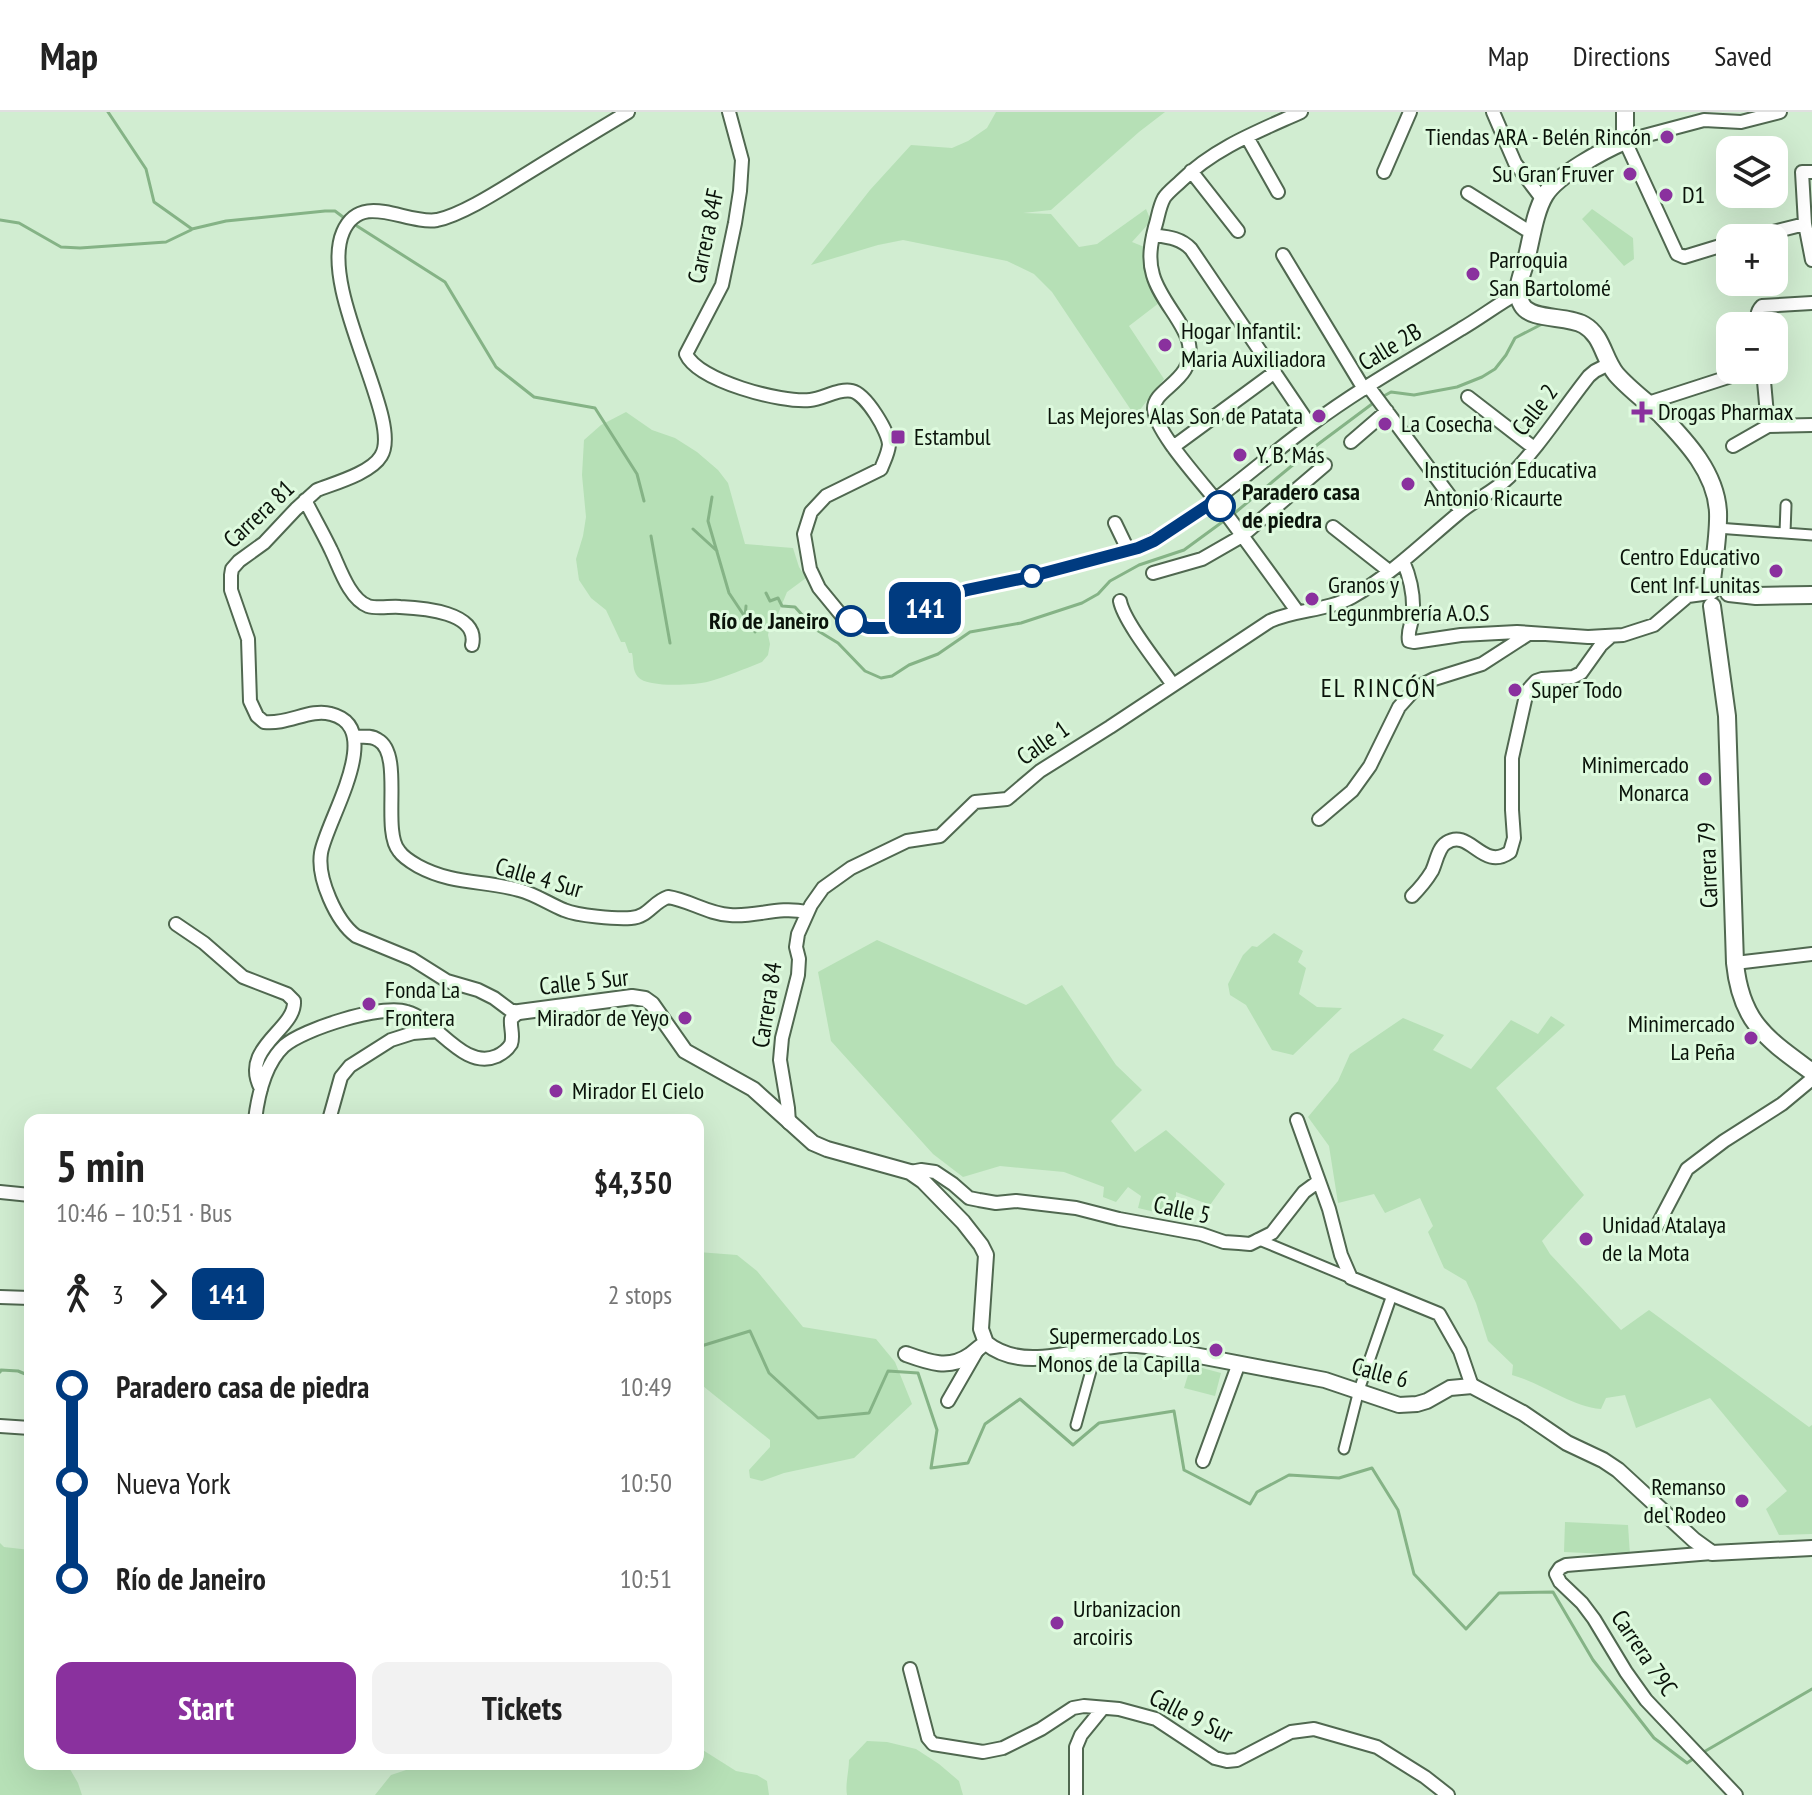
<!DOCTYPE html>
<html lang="en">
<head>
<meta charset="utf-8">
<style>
	:root { --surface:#fff; --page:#f2f2f2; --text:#222; --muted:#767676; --line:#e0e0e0; --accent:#8a319e }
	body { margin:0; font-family:"PT Sans Narrow",sans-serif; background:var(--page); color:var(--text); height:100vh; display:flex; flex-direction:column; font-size:30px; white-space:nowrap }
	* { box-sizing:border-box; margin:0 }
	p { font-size:26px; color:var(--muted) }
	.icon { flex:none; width:44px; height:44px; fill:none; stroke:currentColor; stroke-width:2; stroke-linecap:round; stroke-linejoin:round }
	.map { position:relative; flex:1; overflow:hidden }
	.sheet { position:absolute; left:24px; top:1002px; width:680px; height:656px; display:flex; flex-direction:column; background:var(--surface); border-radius:16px; box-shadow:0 8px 32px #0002 }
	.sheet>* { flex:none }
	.badge { padding:0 16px; border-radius:12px; font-size:28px; line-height:52px }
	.buttons { position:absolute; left:1716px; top:24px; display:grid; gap:16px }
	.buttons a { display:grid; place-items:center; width:72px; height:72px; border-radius:16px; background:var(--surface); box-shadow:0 8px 32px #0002; font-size:40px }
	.map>.badge { position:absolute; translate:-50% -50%; box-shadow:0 0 0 4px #fff }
	.legs { display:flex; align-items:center; gap:12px; height:88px; padding:0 32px; font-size:26px }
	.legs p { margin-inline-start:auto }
	.head { display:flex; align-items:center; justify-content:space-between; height:136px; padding:0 32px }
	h1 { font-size:44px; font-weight:600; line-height:60px }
	.cta { display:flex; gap:16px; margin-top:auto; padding:16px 32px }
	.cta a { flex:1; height:92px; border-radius:16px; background:var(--accent); color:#fff; font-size:32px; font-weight:600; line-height:92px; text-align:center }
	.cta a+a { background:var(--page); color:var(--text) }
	ul { padding:0 32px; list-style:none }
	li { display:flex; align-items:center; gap:28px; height:96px; font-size:30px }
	li i { display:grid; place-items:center; width:12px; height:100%; margin:0 10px; background:currentColor }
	li i::after { content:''; width:20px; height:20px; margin:-10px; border:6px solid; border-radius:50%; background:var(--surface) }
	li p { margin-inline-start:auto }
	li:first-child i { background:linear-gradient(#0000 50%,currentColor 0) }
	li:last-child i { background:linear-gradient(currentColor 50%,#0000 0) }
	header { display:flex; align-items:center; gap:48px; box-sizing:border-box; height:112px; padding:0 40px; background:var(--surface); border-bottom:2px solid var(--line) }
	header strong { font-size:38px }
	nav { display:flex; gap:44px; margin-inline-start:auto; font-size:28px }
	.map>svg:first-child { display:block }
</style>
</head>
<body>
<header>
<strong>Map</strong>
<nav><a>Map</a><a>Directions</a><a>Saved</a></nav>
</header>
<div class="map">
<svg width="1812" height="1683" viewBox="0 0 1812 1683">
	<rect width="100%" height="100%" fill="#d1edd1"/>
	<!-- green -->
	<path fill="#b6e0b6" d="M996,0H1165L1139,20L1051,98L1023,101L1051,102L1079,135L1097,132L1146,97L1151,109L1132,130L1147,136L1159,191L1129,214L1164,267L1135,304L1052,180L1034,162L1007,149L903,128L878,133L811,153L870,78L911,33L952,36L968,29L987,16Z
		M1592,97L1633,126L1634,147L1624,154L1582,107Z
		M626,300L652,318L675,326L697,340L718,358L728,371L745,432L793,436L799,455L806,466L787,480L778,502L771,508L768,523L770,532L768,543L762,550C744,557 726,565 707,570C694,573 647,576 638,565C632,558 634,550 632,541H629L625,530H621L606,498L591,486L579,468L576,447L583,424L586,405L582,363L584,328L601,313Z
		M1274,821L1303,839L1298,850L1306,856L1299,882L1317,895L1342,896L1293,943L1272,938L1246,893L1230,883L1228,872L1243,843L1252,834L1257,835Z
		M877,828L1026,893L1062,873L1116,953L1142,978L1111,1009L1135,1040L1166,1018L1225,1072L1210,1093L1176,1080V1105L1138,1096L1141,1084L1128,1075L1116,1090L1103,1085L1104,1075L1064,1060L1000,1054L963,1065L933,1042L831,929L818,860Z
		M1551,904L1565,913L1496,976L1584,1083L1542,1129L1550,1142L1621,1218L1649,1198L1809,1315L1812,1313V1422L1779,1423L1766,1397L1787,1379L1710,1286L1636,1316L1625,1283L1606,1286L1601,1297C1570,1294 1542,1271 1512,1263L1513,1253L1488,1229L1476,1191L1466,1169L1444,1156L1428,1120L1433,1114L1420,1086L1385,1101L1374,1082L1338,1091L1329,1034L1308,1005L1338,969L1350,942L1403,906L1444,923L1433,938L1471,957L1511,908L1538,922Z
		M698,1140L737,1143L757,1159L803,1215L876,1227L895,1250L912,1292L854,1346L784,1361L762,1369L750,1366L749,1358L770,1335V1328L698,1270V1216L700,1214L698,1208Z
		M1191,1253L1221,1261L1215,1284L1184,1276Z
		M1565,1410L1628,1413L1630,1443L1564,1440Z
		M0,1431L4,1435L30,1438V1652H67L78,1671L82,1683H0Z
		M867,1629L887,1630L916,1637L939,1652L959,1669L963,1683H847C845,1672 849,1659 849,1648Z
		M698,1635L736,1659L757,1663L767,1669L769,1683H375L391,1663L424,1652H698Z"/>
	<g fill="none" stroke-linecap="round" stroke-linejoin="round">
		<!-- stream -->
		<path stroke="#85b386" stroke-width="3" d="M108,0L146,57L154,90L192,117L226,109L325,99H335L343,105
			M0,108L19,111L61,135L80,136L166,130L191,118
			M357,114L445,170L496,255L534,285L595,296L637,362L644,389
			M1382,285L1391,280L1414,283L1457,275L1482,265L1495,257L1506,243L1515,226L1544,211
			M712,385L708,409L729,481L755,520
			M1231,404L1317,333L1376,289
			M693,417L717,439
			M651,424L670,531
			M766,481L770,489L778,486L782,494L795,495L815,517L838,531L865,559L881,566L892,564L909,553L938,542L970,520L1021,511L1082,491L1098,482L1110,469L1139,453L1184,438L1225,408
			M745,506L746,494
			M698,1235L750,1219L769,1261L818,1306L869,1301L888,1259L918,1261L937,1318L931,1356L968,1351L985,1312L1020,1287L1073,1333L1099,1311L1174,1299L1184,1358L1250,1392L1257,1380L1289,1363L1339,1366L1372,1356L1398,1398L1414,1462L1466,1517L1499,1481L1553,1480L1593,1548L1654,1626L1687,1651L1696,1645
			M0,1260L1,1258L18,1259L30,1264
			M1702,1641L1812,1577"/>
		<defs>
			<path id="pedestrian" d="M1717,416L1812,423
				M1785,421L1786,393
				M1257,1127L1351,1166
				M1076,1313L1097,1237
				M1344,1337L1359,1278L1392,1183"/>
			<path id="minor" d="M729,0L742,48L740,79L735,111L722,173L686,242C698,269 781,291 810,288C823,287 839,276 852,279C866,282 889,320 889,333C888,342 884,349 881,357L826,384L811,400L804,422L810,457L819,476L842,504L868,516H886L895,514L937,488L967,478L1025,466L1138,436C1203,405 1254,354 1312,312C1359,277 1411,248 1461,217C1480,206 1498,192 1518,181
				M1493,0L1515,51L1543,88
				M1247,25L1278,80
				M1191,59L1238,119
				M1384,60L1410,0
				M1812,60H1802L1805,112L1812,148
				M1468,81L1525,117L1533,119
				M1153,123C1168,125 1181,126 1191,137L1310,313
				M1749,126L1805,112
				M1730,131L1684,145L1677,142L1625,29L1704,8L1741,10L1780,0
				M1283,143L1364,277
				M1758,214C1757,206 1756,200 1762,194L1812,191
				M1763,258L1768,314
				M1368,274L1461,399
				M1468,285L1534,336
				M1648,291L1750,258
				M1351,330L1387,299
				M1733,334L1768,314L1812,313
				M1173,335L1275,260
				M305,388C313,404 323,421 331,438C339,454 349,487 368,494C377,497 391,494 400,495C422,496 480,500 472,533
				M1115,411L1128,438
				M1333,415L1389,459
				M1403,449C1410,465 1414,484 1413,502C1412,512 1407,519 1409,529L1414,530L1461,523L1517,520L1588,525L1623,523L1654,513L1688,484L1710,481
				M1153,461L1202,447L1242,424L1325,353
				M1120,489C1124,510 1160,554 1173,573
				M1297,499C1271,463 1245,427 1218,391C1203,371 1155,320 1154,297C1153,276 1196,269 1189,232C1185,211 1160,188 1153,163C1148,147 1151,131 1155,115C1158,106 1159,95 1164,86C1168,80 1176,74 1181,69C1214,36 1259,19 1301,0
				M354,625C362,625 371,623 378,628C404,642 381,718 399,739C403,745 411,750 418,754C453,773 484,768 519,778C535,782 549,792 564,798C578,804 616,807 631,806C648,805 653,790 668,785C689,788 708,802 730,803C758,805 777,794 807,800
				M1319,707L1352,679L1370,654L1399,595L1416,576L1434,567L1482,552L1530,521
				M1412,784C1419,777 1426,769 1432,759C1436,751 1438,736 1446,731C1470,715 1482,760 1510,740L1514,726L1512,698V646L1527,579L1536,569L1542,567L1573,565L1581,561L1601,533L1610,525
				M176,812L204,831L243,865L287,882L294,889C296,918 239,935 261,977
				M1735,851L1812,842
				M255,1008C258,983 265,952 284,934C303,917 382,892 407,900C437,908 463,959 497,944C503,941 508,937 511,932C514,924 510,915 511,907L519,900L510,898L494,886L478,878L447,869L412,847L356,824C336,809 317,766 321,741C326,709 387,616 331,602C310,596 288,613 264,610L257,604L250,589L248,527L231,478V463L232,457L239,449L264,431L296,397L317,378C335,371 371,361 381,344C404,309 318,178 343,120C361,78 406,113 437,108C461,103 497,80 518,67C555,44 591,22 628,0
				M329,1008L341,965L350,954L391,928L413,921L437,919
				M1297,1008L1329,1097L1341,1143L1351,1166L1439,1202L1460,1239L1472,1274
				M789,1011L788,996L780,948L782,926L798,863L799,847L796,835L798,822L811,793L823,776L851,756L907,729L940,724L975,690L1007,687L1040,659L1110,615L1270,509C1296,497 1327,499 1352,485C1391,463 1424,430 1459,401C1474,388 1494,380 1509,365C1539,335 1562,298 1589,264L1595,259L1609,252
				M910,1060L921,1058L935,1060L953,1072L969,1086L979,1088L996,1091L1016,1089L1076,1096L1119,1107L1201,1122L1224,1130L1239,1131L1250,1132L1272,1121L1304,1080L1319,1069
				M0,1080L30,1083
				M1657,1114L1687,1057L1724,1029L1782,992L1812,967
				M0,1185L30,1186
				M948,1289L978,1237
				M0,1314L30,1316
				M1203,1349L1239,1251
				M1712,1441L1566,1453L1560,1456L1556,1462L1560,1470L1582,1491L1594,1507L1626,1560L1646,1588L1736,1683
				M910,1557L928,1626L933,1632L983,1640L1003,1636L1041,1617L1073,1596L1084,1594L1119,1597L1156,1607L1215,1646L1227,1649L1237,1648L1291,1620L1314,1617L1377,1635L1425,1665L1448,1683
				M1076,1683V1635L1081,1623L1103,1596"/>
			<path id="tertiary" d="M519,900L632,885L645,887L652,892L685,939L753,977L813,1031L827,1037L910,1060L923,1069L963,1110L981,1133L986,1143L981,1217L986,1231
				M986,1231C1024,1262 1080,1236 1122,1233C1130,1232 1139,1233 1147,1234L1325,1268L1399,1293L1417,1292L1427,1289L1450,1276L1472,1274L1523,1301L1567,1331L1603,1348L1618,1358L1694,1428L1712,1441L1812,1436
				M906,1242C928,1250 949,1258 970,1243C976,1239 980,1234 986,1231"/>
			<path id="secondary" d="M1625,0V29C1604,38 1557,63 1545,83C1534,101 1531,131 1525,152C1521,165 1514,180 1522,193C1531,209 1567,203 1584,213C1603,224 1603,246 1616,262C1629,277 1647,290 1661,303C1687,330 1716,361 1718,400C1719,424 1713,454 1711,479
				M1729,481L1756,484L1812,483
				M1712,494L1727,604L1735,851C1741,911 1767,927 1812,960"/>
		</defs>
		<!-- pedestrian casing -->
		<use href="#pedestrian" stroke="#506850" stroke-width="13"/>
		<!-- minor casing -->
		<use href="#minor" stroke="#506850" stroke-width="16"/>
		<!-- tertiary casing -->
		<use href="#tertiary" stroke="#506850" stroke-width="18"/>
		<!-- secondary casing -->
		<use href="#secondary" stroke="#506850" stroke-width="20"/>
		<!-- pedestrian -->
		<use href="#pedestrian" stroke="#fff" stroke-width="9"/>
		<!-- minor -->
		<use href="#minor" stroke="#fff" stroke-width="12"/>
		<!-- tertiary -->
		<use href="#tertiary" stroke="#fff" stroke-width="14"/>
		<!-- secondary -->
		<use href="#secondary" stroke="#fff" stroke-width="16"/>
	</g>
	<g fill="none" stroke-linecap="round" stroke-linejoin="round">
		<defs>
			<path id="line-1" d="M851,509L868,516H886L895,514L912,505L937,488L967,478L1025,466L1138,436L1154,429L1216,388L1220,394"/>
		</defs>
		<!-- line-1 casing -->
		<use href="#line-1" stroke="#fff" stroke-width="18"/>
		<!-- line-1 -->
		<use href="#line-1" stroke="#003b80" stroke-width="12"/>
	</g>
	<!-- markers -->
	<g fill="#8a319e" stroke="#defade" stroke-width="3">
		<circle cx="1667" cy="25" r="8"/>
		<circle cx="1630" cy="62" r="8"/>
		<circle cx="1666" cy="83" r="8"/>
		<circle cx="1473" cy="162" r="8"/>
		<circle cx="1165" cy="233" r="8"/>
		<path d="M1638 288h8v8h8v8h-8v8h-8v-8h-8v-8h8z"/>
		<circle cx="1319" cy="304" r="8"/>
		<circle cx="1385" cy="312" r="8"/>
		<rect x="890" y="317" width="16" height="16" rx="4"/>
		<circle cx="1240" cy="343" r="8"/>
		<circle cx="1408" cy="372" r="8"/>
		<circle cx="1776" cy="459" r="8"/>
		<circle cx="1312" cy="487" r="8"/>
		<circle cx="1515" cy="578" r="8"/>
		<circle cx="1705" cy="667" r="8"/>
		<circle cx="369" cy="892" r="8"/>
		<circle cx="685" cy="906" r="8"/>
		<circle cx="1751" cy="926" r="8"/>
		<circle cx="556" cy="979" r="8"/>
		<circle cx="1586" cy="1127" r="8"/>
		<circle cx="1216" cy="1238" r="8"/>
		<circle cx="1742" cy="1389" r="8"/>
		<circle cx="1057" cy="1511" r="8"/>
	</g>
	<g fill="#fff" stroke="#003b80" stroke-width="4">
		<circle cx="1220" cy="394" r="14"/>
		<circle cx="1032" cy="464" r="10"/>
		<circle cx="851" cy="509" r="14"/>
	</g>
	<g text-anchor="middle" stroke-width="6" stroke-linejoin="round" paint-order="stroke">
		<!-- poi labels -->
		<g font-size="24" fill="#0a130a" stroke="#defade" text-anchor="start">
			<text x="1651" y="33" text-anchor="end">Tiendas ARA - Belén Rincón</text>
			<text x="1614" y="70" text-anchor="end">Su Gran Fruver</text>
			<text x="1682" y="91">D1</text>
			<text x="1489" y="156">Parroquia<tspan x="1489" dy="28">San Bartolomé</tspan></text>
			<text x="1181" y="227">Hogar Infantil:<tspan x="1181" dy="28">Maria Auxiliadora</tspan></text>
			<text x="1658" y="308">Drogas Pharmax</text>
			<text x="1303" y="312" text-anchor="end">Las Mejores Alas Son de Patata</text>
			<text x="1401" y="320">La Cosecha</text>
			<text x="914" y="333">Estambul</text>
			<text x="1256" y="351">Y. B. Más</text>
			<text x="1424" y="366">Institución Educativa<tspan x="1424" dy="28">Antonio Ricaurte</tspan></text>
			<text x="1760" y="453" text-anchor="end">Centro Educativo<tspan x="1760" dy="28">Cent Inf Lunitas</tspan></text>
			<text x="1328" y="481">Granos y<tspan x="1328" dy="28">Legunmbrería A.O.S</tspan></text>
			<text x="1531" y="586">Super Todo</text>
			<text x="1689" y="661" text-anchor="end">Minimercado<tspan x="1689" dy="28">Monarca</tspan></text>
			<text x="385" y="886">Fonda La<tspan x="385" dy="28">Frontera</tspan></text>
			<text x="669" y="914" text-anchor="end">Mirador de Yeyo</text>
			<text x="1735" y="920" text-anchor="end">Minimercado<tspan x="1735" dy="28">La Peña</tspan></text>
			<text x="572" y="987">Mirador El Cielo</text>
			<text x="1602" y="1121">Unidad Atalaya<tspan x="1602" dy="28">de la Mota</tspan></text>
			<text x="1200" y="1232" text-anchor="end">Supermercado Los<tspan x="1200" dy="28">Monos de la Capilla</tspan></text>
			<text x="1726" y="1383" text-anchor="end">Remanso<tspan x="1726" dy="28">del Rodeo</tspan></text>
			<text x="1073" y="1505">Urbanizacion<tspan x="1073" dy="28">arcoiris</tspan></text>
		</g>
		<!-- street labels -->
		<g font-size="24" fill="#0a130a" stroke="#defade">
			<text transform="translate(706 124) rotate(-78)" y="8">Carrera 84F</text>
			<text transform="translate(1390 235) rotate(-31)" y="8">Calle 2B</text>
			<text transform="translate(1535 298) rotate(-52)" y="8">Calle 2</text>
			<text transform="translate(259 402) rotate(-43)" y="8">Carrera 81</text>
			<text transform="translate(1043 631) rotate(-35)" y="8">Calle 1</text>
			<text transform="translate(1708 753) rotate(-92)" y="8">Carrera 79</text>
			<text transform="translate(539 766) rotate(16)" y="8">Calle 4 Sur</text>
			<text transform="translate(584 870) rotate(-6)" y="8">Calle 5 Sur</text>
			<text transform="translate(767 893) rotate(-81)" y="8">Carrera 84</text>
			<text transform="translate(1182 1098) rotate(12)" y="8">Calle 5</text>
			<text transform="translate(1380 1261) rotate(15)" y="8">Calle 6</text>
			<text transform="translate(1644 1541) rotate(56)" y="8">Carrera 79C</text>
			<text transform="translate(1191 1604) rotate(27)" y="8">Calle 9 Sur</text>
		</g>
		<!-- stop labels -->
		<g font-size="24" font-weight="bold" fill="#0a130a" stroke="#defade" text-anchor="start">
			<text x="1242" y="388">Paradero casa<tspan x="1242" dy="28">de piedra</tspan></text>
			<text x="829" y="517" text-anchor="end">Río de Janeiro</text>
		</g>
		<!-- neighbourhood labels -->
		<g font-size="26" letter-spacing="2" fill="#0a130a" stroke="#defade">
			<text x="1379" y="585">EL RINCÓN</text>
		</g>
	</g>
</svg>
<div class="buttons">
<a><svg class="icon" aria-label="layers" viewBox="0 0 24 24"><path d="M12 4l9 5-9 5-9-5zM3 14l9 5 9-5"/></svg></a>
<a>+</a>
<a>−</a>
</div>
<b class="badge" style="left:925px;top:496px;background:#003b80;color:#fff">141</b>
<section class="sheet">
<div class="head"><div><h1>5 min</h1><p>10:46 – 10:51 · Bus</p></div><b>$4,350</b></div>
<div class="legs"><svg class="icon" aria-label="walk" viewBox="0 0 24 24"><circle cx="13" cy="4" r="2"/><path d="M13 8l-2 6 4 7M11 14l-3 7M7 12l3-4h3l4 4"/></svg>3<svg class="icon" aria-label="forward" viewBox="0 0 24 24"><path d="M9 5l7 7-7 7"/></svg><b class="badge" style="background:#003b80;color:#fff">141</b><p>2 stops</p></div>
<ul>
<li><i style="color:#003b80"></i><b>Paradero casa de piedra</b><p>10:49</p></li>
<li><i style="color:#003b80"></i><span>Nueva York</span><p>10:50</p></li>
<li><i style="color:#003b80"></i><b>Río de Janeiro</b><p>10:51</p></li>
</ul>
<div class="cta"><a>Start</a><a>Tickets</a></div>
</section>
</div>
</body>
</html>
